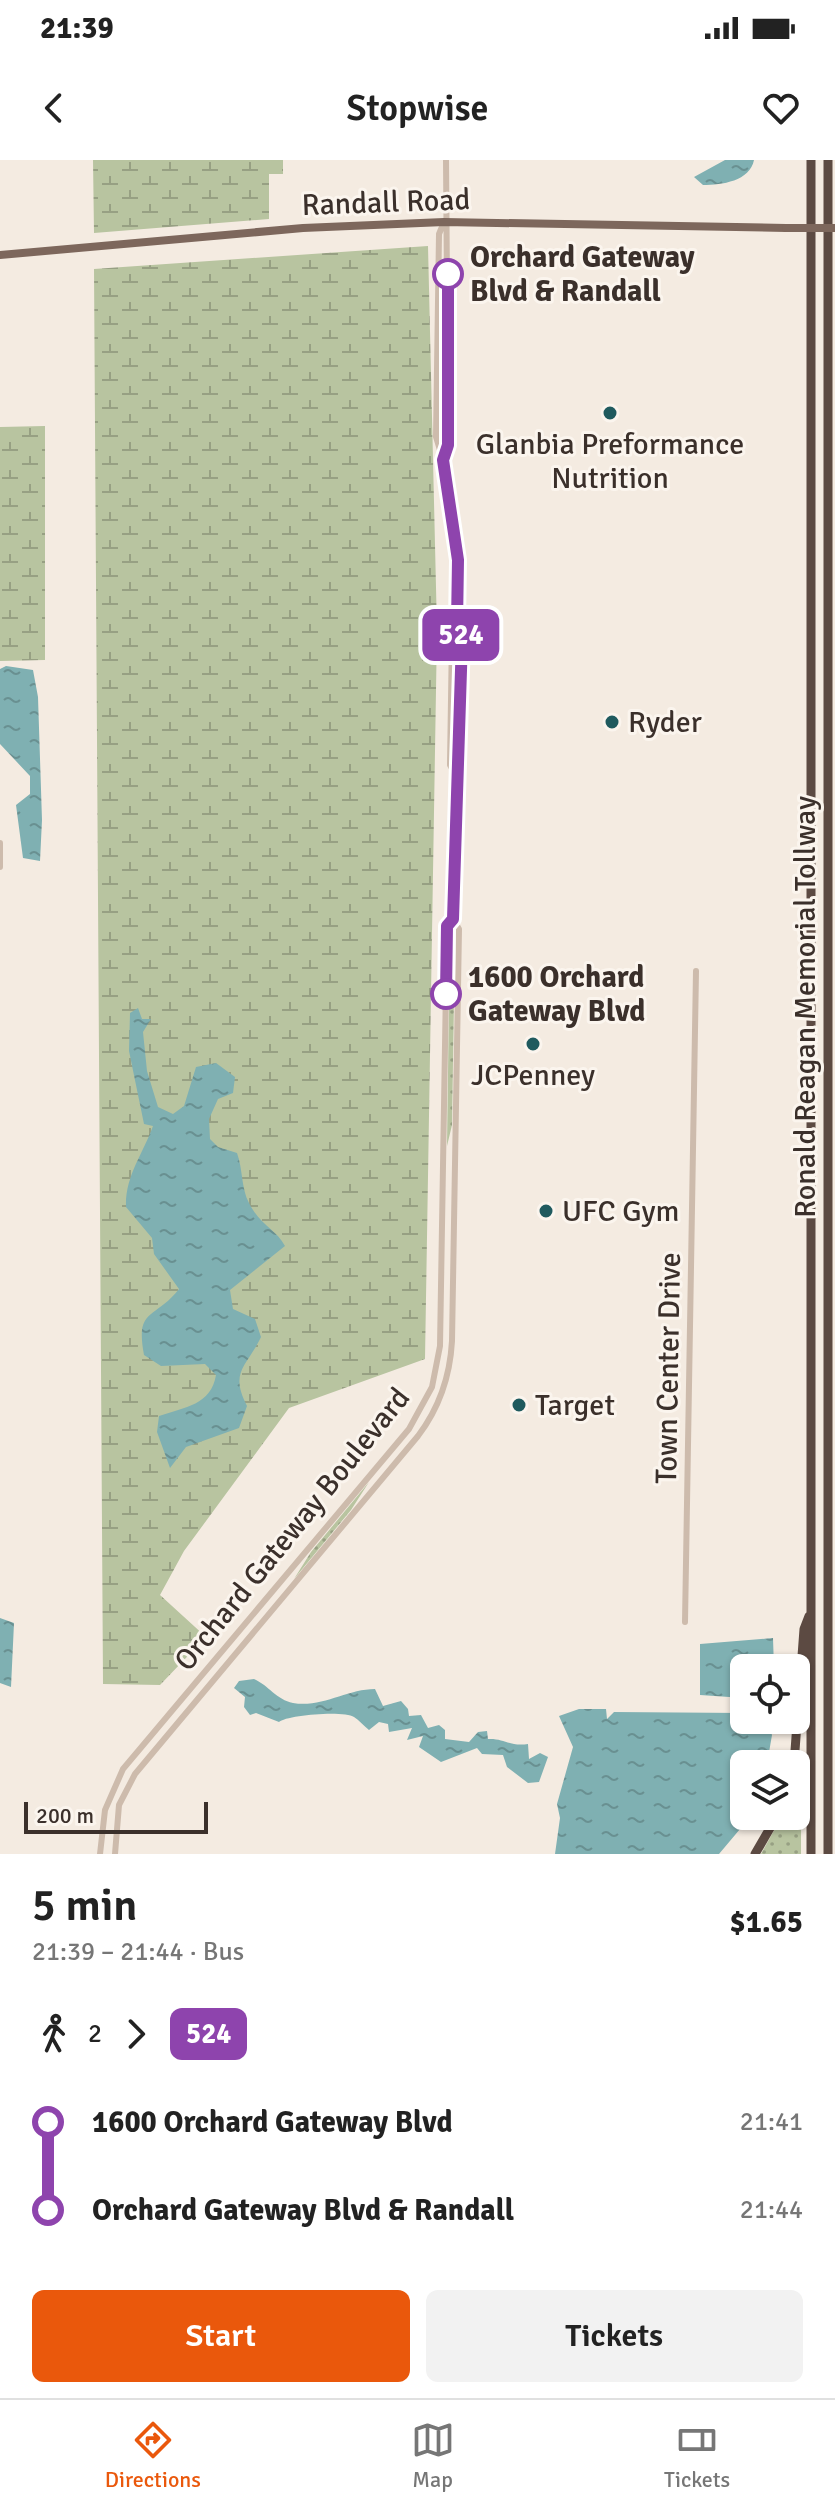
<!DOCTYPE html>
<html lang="en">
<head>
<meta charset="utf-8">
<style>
	:root { --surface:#fff; --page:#f2f2f2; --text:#222; --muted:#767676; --line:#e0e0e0; --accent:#ea580c }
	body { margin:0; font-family:Signika,sans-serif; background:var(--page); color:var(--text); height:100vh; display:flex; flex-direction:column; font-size:30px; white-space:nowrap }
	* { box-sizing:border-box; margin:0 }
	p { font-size:26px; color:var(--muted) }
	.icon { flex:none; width:44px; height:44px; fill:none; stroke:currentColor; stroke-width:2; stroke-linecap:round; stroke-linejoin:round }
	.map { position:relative; height:1694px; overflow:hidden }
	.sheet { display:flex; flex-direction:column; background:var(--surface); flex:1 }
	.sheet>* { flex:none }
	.badge { padding:0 16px; border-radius:12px; font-size:28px; line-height:52px }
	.buttons { position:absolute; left:730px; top:1494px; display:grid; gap:16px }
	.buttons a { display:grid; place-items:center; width:80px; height:80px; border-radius:12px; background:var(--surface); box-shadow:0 2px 6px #0004; font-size:40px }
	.scale { position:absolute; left:24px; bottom:20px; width:184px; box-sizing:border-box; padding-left:8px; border:4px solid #3b302b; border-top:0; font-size:22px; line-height:28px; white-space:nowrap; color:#3b302b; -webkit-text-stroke:6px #fbf5ee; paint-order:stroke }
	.map>.badge { position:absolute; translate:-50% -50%; box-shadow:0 0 0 4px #fff }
	.legs { display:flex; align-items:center; gap:12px; height:88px; padding:0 32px; font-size:26px }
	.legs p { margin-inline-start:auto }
	.head { display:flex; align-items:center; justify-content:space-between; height:136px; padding:0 32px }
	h1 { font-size:44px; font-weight:600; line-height:60px }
	.primary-button { display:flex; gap:16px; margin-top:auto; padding:16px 32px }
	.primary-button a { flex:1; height:92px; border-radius:12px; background:var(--accent); color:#fff; font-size:32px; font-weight:600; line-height:92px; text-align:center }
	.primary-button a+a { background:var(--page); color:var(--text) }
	ul { padding:0 32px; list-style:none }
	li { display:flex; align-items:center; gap:28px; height:88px; font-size:30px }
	li i { display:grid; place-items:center; width:12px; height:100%; margin:0 10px; background:currentColor }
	li i::after { content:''; width:20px; height:20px; margin:-10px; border:6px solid; border-radius:50%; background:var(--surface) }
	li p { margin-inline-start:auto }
	li:first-child i { background:linear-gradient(#0000 50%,currentColor 0) }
	li:last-child i { background:linear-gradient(currentColor 50%,#0000 0) }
	.status { display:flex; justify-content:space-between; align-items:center; height:56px; padding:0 40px; background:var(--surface); direction:ltr }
	.status svg { height:22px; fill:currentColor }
	header { display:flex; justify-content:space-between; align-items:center; height:104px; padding:0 32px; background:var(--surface); font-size:36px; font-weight:600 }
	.tabs { display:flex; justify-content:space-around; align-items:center; height:112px; border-top:2px solid var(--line); background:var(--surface); font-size:22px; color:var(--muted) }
	.tabs a { display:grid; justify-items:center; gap:4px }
	.tabs .selected { color:var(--accent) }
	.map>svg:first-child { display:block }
</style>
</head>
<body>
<div class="status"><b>21:39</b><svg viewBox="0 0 49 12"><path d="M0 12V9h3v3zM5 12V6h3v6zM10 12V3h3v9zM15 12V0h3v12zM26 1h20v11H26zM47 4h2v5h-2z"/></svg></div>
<header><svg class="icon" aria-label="back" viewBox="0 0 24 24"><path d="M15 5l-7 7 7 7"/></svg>Stopwise<svg class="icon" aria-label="heart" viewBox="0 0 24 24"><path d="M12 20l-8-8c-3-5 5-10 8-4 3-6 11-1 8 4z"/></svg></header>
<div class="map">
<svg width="835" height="1694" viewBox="0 0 835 1694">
	<defs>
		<pattern id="grass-dots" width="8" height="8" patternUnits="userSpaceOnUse" patternTransform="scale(2)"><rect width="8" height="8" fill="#b8c4a0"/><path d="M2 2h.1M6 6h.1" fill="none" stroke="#97a083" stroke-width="1.8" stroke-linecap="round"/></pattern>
		<pattern id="wetland-marsh" width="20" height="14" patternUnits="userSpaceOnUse" patternTransform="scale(2)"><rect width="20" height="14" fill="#b8c4a0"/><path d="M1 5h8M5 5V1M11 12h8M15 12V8" fill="none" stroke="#97a083"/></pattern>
		<pattern id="water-ripples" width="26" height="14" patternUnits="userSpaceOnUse" patternTransform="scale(2)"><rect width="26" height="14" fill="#7fb0b2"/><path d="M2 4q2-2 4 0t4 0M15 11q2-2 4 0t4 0" fill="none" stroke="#699091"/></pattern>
	</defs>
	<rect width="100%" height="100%" fill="#f4ebe1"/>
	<!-- grass -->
	<path fill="url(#grass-dots)" d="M449,840H454L452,965L447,986Z
		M369,1322L351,1350L294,1419L311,1392Z
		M801,1591V1694H761L782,1656H796V1616Z"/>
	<!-- wetland -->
	<path fill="url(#wetland-marsh)" d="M93,0H283V14H269V59L94,73Z
		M428,86L437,470L425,1199L289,1248L184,1391L160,1435L206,1477L160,1525L103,1524L94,109Z
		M45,266V500L0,501V267Z"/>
	<!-- water -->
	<path fill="url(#water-ripples)" d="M725,0H754C750,21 722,25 703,25L694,17Z
		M6,506L33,510L38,537L42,660L40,701L23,698L16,645L30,634V616L0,584V509Z
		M138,848L142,859H151L143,872L147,911L158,947L173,954L184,946L196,907L216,903L235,917L233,933L218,939L209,959L210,979L218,987L237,993C243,1009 241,1028 249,1043C260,1065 276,1069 285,1086L230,1130L233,1149L255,1159L261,1177C247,1207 229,1211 247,1246L239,1268L186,1287L170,1308L157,1272L159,1256C185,1247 211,1245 216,1215L205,1204L161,1206L144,1195C135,1147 155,1160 179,1129L154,1094L152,1078L126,1047C125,1016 143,994 153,966L144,964L129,891L130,853Z
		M0,1458L14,1463L11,1527L0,1523Z
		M773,1478L774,1508H744V1538L700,1535V1484Z
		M254,1519C268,1525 277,1540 293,1543C322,1548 347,1529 375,1529L383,1546L401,1541L408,1549L409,1556L421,1555L428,1568L439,1565L445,1570V1579L469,1582L478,1572L487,1571L488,1579C504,1578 510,1587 528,1584L529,1599L540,1593L548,1597L539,1622L528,1623L507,1607L503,1595L482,1594L477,1588L441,1602L419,1587L423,1576L407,1580L412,1568L389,1572L388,1564L379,1562L369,1570C364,1566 359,1560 354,1557C344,1550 286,1555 279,1562L256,1553L250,1555L244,1547L245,1537L234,1528L239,1521Z
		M579,1549H606L607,1559L614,1552L744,1553V1560H766L772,1575L767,1604H744V1656H751L719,1694H555L560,1658L557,1644L573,1587L559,1556Z"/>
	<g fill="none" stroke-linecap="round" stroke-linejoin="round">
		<!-- minor -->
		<path stroke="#cdbbac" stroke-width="6" d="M444,299L448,254L446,0
			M455,614L450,605L452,476L457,464
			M0,683V707
			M685,1462L696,811
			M100,1694L105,1650L123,1609L409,1269L432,1227L440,1186L447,766L453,759
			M115,1694L119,1645L135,1614L418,1276C440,1247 450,1217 452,1181L459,769L453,759L455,614L460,601L462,479L457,464L458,400L443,300L436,277L439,74L444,62"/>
		<!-- major -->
		<path stroke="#7d675c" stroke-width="8" d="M0,95L303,68L444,62L786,68"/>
		<!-- highway -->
		<path stroke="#5c4a42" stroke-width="9" d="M794,1604L804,1469L809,1456
			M755,1694L777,1656
			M811,1694V0
			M828,1694V0"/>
		<!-- major-bridge -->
		<path stroke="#7d675c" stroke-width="8" d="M786,68H835"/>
	</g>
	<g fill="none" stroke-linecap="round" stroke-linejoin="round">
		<defs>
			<path id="line-1" d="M446,834L447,766L453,759L462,479L457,464L458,400L443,300L448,285V114"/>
		</defs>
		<!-- line-1 casing -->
		<use href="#line-1" stroke="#fff" stroke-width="18"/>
		<!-- line-1 -->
		<use href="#line-1" stroke="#8e44ad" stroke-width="12"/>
	</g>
	<!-- markers -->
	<g fill="#fff" stroke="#8e44ad" stroke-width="4">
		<circle cx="448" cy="114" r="14"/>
		<circle cx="446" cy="834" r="14"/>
	</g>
	<g fill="#1f5a5e" stroke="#fbf5ee" stroke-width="3">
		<circle cx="610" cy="253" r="8"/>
		<circle cx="612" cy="562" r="8"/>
		<circle cx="533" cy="884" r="8"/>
		<circle cx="546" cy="1051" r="8"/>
		<circle cx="519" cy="1245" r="8"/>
	</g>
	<g text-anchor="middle" stroke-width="6" stroke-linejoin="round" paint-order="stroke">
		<!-- street labels -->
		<g font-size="30" fill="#3b302b" stroke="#fbf5ee">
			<text transform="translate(386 42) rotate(-2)" y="10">Randall Road</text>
			<text transform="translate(805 847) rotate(-90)" y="10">Ronald Reagan Memorial Tollway</text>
			<text transform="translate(668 1208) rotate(-89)" y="10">Town Center Drive</text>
			<text transform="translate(292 1369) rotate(-51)" y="10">Orchard Gateway Boulevard</text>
		</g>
		<!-- stop labels -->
		<g font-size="30" font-weight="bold" fill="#3b302b" stroke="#fbf5ee" text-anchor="start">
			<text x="470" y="107">Orchard Gateway<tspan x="470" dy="34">Blvd &amp; Randall</tspan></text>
			<text x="468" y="827">1600 Orchard<tspan x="468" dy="34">Gateway Blvd</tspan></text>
		</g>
		<!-- poi labels -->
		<g font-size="30" fill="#3b302b" stroke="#fbf5ee" text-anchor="start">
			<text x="610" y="294" text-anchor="middle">Glanbia Preformance<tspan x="610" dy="34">Nutrition</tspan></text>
			<text x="628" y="572">Ryder</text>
			<text x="533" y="925" text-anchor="middle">JCPenney</text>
			<text x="562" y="1061">UFC Gym</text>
			<text x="535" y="1255">Target</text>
		</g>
	</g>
</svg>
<div class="buttons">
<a><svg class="icon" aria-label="locate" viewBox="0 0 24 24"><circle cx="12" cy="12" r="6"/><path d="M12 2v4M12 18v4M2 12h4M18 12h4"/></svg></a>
<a><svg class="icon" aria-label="layers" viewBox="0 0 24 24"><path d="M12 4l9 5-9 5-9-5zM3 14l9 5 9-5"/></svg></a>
</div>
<div class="scale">200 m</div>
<b class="badge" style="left:461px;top:475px;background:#8e44ad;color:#fff">524</b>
</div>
<section class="sheet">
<div class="head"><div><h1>5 min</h1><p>21:39 – 21:44 · Bus</p></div><b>$1.65</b></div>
<div class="legs"><svg class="icon" aria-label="walk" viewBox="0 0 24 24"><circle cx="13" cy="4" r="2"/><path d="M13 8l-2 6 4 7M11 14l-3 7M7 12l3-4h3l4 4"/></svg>2<svg class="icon" aria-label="forward" viewBox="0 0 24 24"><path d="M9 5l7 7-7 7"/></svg><b class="badge" style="background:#8e44ad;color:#fff">524</b></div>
<ul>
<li><i style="color:#8e44ad"></i><b>1600 Orchard Gateway Blvd</b><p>21:41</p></li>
<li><i style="color:#8e44ad"></i><b>Orchard Gateway Blvd &amp; Randall</b><p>21:44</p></li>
</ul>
<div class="primary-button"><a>Start</a><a>Tickets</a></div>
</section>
<nav class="tabs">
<a class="selected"><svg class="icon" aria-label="directions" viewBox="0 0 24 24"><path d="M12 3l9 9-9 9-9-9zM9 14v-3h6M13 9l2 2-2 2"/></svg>Directions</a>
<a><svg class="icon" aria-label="map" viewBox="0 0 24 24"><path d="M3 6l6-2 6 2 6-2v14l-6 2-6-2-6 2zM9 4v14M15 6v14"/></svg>Map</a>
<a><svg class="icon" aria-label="tickets" viewBox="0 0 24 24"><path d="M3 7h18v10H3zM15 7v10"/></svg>Tickets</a>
</nav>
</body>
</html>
